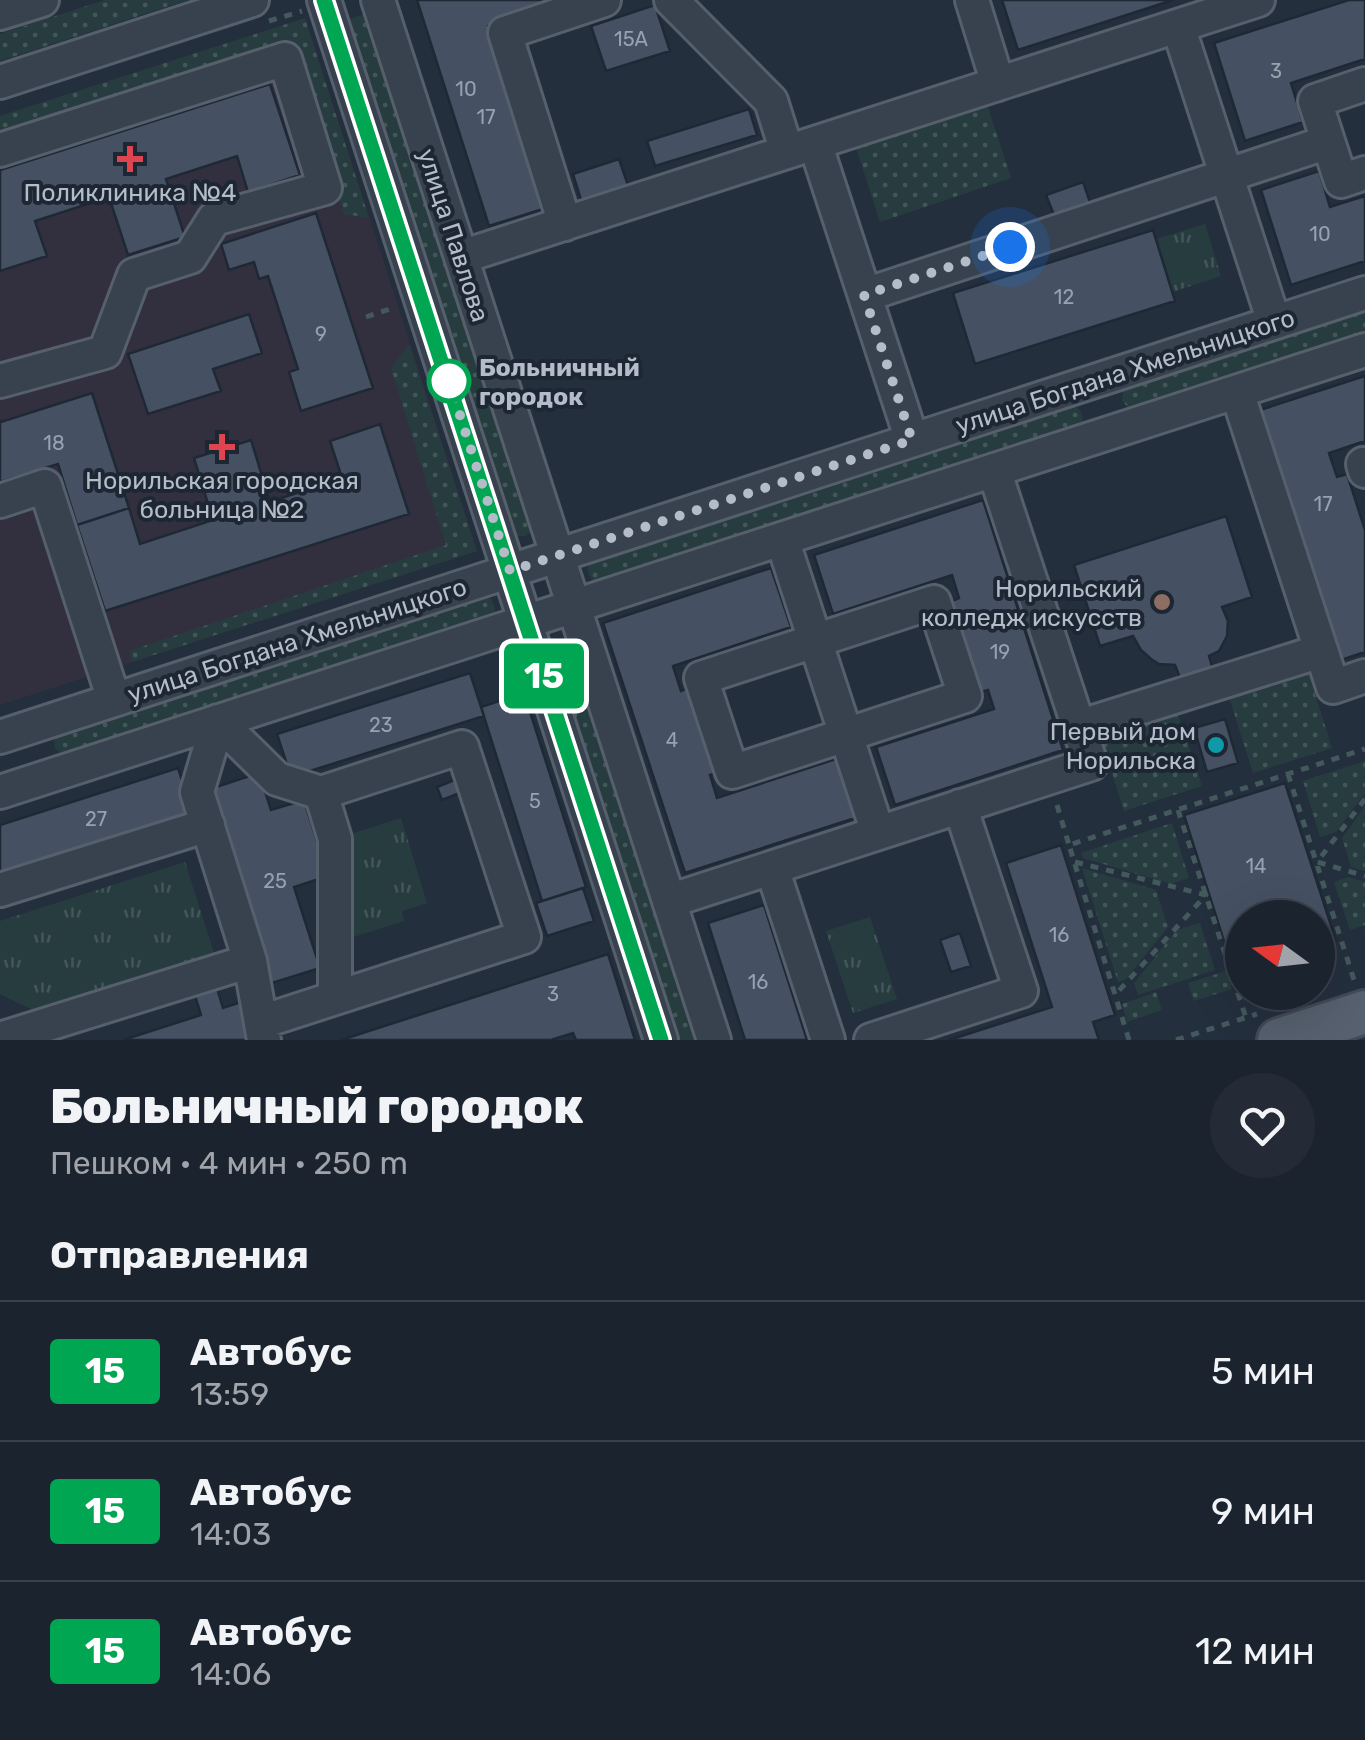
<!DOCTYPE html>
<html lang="ru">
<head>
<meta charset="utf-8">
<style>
	:root { --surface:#1b232e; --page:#242b36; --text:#f1f3f6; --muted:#a0a4aa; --line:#39404a }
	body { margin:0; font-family:Rubik,sans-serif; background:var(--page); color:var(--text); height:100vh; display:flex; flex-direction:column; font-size:38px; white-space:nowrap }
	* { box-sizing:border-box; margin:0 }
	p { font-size:32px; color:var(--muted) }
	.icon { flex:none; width:55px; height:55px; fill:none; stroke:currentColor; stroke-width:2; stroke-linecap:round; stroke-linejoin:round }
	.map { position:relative; height:1040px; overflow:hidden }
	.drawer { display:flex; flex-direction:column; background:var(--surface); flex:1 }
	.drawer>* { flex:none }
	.badge { padding:0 20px; border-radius:8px; font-size:35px; line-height:65px }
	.needle { width:65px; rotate:285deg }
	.controls { position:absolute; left:1225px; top:900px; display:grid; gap:20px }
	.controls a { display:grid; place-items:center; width:110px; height:110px; border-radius:50%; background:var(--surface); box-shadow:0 10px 40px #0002,0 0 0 2px var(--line); font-size:50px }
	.you { position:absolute; width:50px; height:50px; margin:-25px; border:8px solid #fff; border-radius:50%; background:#1a73e8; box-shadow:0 0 0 15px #1a73e833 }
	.map>.badge { position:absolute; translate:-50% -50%; box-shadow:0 0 0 5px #fff }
	h2 { padding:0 50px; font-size:38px; line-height:90px }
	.round { display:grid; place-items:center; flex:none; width:105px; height:105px; border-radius:52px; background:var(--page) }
	.summary { display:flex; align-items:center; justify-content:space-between; height:170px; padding:0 50px }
	h1 { font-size:48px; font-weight:800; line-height:75px }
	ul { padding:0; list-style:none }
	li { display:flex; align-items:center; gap:30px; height:140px; padding:0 50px; border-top:2px solid var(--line) }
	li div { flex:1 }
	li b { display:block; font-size:38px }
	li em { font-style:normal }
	li .badge { min-width:110px; font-weight:700; text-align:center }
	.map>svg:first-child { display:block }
</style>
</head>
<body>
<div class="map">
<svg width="1365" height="1040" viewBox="0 0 1365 1040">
	<defs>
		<pattern id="grass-dots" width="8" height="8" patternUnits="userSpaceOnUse" patternTransform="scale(2.5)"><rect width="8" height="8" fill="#263c3f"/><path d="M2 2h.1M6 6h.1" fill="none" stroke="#435659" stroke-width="1.8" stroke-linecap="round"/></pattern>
		<pattern id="park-tufts" width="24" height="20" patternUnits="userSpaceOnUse" patternTransform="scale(2.5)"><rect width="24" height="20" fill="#263c3f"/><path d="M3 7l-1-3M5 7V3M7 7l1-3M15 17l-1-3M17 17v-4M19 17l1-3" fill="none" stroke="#435659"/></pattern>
	</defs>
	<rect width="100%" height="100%" fill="#242f3e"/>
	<!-- medical -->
	<path fill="#32303f" d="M305,18L477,551L0,705V116Z"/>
	<!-- grass -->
	<path fill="url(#grass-dots)" d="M105,0H188L0,61V34Z
		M369,13L533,529L526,536H518L512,531L346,20Z
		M305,18L369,218L344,214L289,40L0,133V116Z
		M987,104L1011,178L880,222L856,148Z
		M1365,307V337L1130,409L1122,401L1123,390L1126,385Z
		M409,344L477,551L132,662L129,651L446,545L391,368Z
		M1071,404C1080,408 1085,415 1081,425L595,582C587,576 586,568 591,559Z
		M487,596C496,602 497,610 491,619L65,757L55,748L54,738L56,733Z
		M563,639L568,640L702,1040H676L551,649L555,642Z
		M1308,672L1332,748L1253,773L1229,697Z
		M1178,714L1202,786L1124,811L1101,739Z
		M1365,761V793L1336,832L1320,837L1303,781Z
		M1365,806V871L1351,867L1342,838Z
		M1172,823L1189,878L1171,884L1083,858L1081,853Z
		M1082,868L1156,890L1168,927L1126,979L1118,982Z
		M1348,877L1365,882V925L1350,930L1334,882Z
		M1200,923L1215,970L1138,995L1134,983L1177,930Z
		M1226,971L1232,989L1194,1001L1188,983Z
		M1156,992L1162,1010L1127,1022L1122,1004Z"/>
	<!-- park -->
	<path fill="url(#park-tufts)" d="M1205,224L1221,276L1172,292L1156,239Z
		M401,818L427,903L402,911L404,921L350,938L345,836Z
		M185,862L214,953L33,1010L0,994V921Z
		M870,917L897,999L853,1013L826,931Z"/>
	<!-- building -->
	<path fill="#455162" stroke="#1f2835" stroke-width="2.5" d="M417,0H569L488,26L546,208L489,226Z
		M1002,0H1173L1018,50Z
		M1349,0H1365V59L1291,83L1303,122L1245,141L1214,43Z
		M655,5L670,51L606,71L591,26Z
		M270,84L300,175L248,192L237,156L166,179L185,237L128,255L109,197L35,221L47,256L0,271V170Z
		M749,109L757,135L655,166L647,141Z
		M619,159L630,191L583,206L573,174Z
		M1319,171L1330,207L1365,196V261L1291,285L1261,190Z
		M1083,182L1090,202L1054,215L1046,195Z
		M316,213L373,388L301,411L289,372L298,369L268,276L259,279L254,262L229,270L221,244Z
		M1153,230L1175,301L975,364L953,293Z
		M249,314L262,353L213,369L221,391L148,414L128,354Z
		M1365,376V441L1329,453L1337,477L1347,474L1365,530V652L1341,660L1260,410Z
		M92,393L129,508L77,525L58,464L0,482V420L1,422Z
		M380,424L409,514L105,611L77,525L129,508L140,544L213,520L194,458L251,440L270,502L342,478L330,441Z
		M983,500L1063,750L895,805L876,747L994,709L988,690L981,692L952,601L959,598L952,575L833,614L814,555Z
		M1226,516L1252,597L1222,607L1228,621L1227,636L1219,651L1209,656L1214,673L1182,683L1175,665L1159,664L1151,659L1141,650L1133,636L1100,646L1074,565Z
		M771,568L791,627L673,666L681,691L690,687L718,773L710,775L717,798L836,759L855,818L685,873L603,623Z
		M470,673L484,716L291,777L277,734Z
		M524,693L586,887L542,901L481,707Z
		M1225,719L1238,763L1207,772L1194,728Z
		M178,768L193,813L0,874V825Z
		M259,773L271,810L304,800L328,876L294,887L320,968L272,983L210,789Z
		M457,779L462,792L442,800L437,787Z
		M1285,783L1336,941L1318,947V918H1242V971L1234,973L1184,815Z
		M1061,845L1115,1015L1093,1022L1099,1040H949L1052,1007L1006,863Z
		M583,888L594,921L547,936L536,903Z
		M764,905L807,1040H745L708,923Z
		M960,933L971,966L951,972L940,940Z
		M608,954L635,1040H576L573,1033L551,1040H341Z
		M215,982L223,1008L241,1002L253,1040H123L201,1015L193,989Z"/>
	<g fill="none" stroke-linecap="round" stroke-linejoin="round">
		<defs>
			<path id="minor" d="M324,0L661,1040
				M378,0L714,1040
				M671,0L771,101L787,152
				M972,0L998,84
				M0,13L42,0
				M1178,26L1274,322
				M0,82L252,0
				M1365,84L1315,101L1341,181L1365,173
				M815,143L912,440
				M0,150L285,59L325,188L214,219L190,257L134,275L105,352L0,381
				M565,224L505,33L604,0
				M461,257L1258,0
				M865,295L1328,142
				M1237,392L1333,687L1365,676
				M1365,464H1363L1365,471
				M0,501L45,486L114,700
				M782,539L878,833
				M934,602L965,696L732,772L701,678Z
				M1078,727L1321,651
				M0,737L1365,293
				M0,792L1365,350
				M321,793L335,839V998
				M772,868L828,1040
				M0,890L208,825
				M669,901L1091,764L994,470
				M261,1022L524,937L462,747L321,793L277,779L218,721L197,792L250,961L264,1040
				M0,1039L250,961
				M871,1040L1021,991L960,806"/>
			<path id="major" d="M1279,1040L1365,1012"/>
		</defs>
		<!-- minor casing -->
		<use href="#minor" stroke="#565f6c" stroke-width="38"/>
		<!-- major casing -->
		<use href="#major" stroke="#414a57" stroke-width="48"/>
		<!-- path -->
		<path stroke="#44595c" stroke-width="5" stroke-dasharray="8 8" stroke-linecap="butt" d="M269,21L302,11
			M366,317L396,307
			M1288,774L1354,980
			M1365,799L1317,862L1365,876
			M1057,805L1069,845
			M1178,810L1246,1018
			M1075,862L1206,895L1115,995
			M1129,1040L1069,845L1365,749
			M1176,1040L1257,1014"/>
		<!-- minor -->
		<use href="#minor" stroke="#38414e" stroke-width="32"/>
		<!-- major -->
		<use href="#major" stroke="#56606e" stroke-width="42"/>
	</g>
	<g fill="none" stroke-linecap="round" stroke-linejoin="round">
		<defs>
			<path id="line" d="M324,0L661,1040"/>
		</defs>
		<!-- line casing -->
		<use href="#line" stroke="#fff" stroke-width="22"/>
		<!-- line -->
		<use href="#line" stroke="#00a651" stroke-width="15"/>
		<!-- walk -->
		<path stroke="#b4bcc9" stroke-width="10" stroke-dasharray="0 18" d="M449,381L510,571L912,440L864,295L1010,247"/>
	</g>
	<!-- markers -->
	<g fill="#e0444e" stroke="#1d2633" stroke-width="4">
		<path d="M125 144h10v10h10v10h-10v10h-10v-10h-10v-10h10z"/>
		<path d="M217 432h10v10h10v10h-10v10h-10v-10h-10v-10h10z"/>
	</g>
	<circle fill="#fff" stroke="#00a651" stroke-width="5" cx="449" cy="381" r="20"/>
	<circle fill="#8d6e63" stroke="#1d2633" stroke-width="4" cx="1162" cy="602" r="10"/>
	<circle fill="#0f9aa8" stroke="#1d2633" stroke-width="4" cx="1216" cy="745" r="10"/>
	<g text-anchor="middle" stroke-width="8" stroke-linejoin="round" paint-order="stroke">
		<!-- number labels -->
		<g font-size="20" fill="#98a1af">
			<text x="631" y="46">15А</text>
			<text x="1276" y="78">3</text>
			<text x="466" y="96">10</text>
			<text x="486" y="124">17</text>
			<text x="1320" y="241">10</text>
			<text x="1064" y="304">12</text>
			<text x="321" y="341">9</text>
			<text x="54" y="450">18</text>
			<text x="1323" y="511">17</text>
			<text x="1000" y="659">19</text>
			<text x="381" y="732">23</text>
			<text x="672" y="747">4</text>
			<text x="535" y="808">5</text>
			<text x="96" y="826">27</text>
			<text x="1256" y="873">14</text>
			<text x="275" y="888">25</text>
			<text x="1059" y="942">16</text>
			<text x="758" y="989">16</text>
			<text x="553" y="1001">3</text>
		</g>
		<!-- poi labels -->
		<g font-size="25" fill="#b4bcc9" stroke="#1d2633">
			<text x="130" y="201">Поликлиника №4</text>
			<text x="222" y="489">Норильская городская<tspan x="222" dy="29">больница №2</tspan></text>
			<text x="1142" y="597" text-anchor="end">Норильский<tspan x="1142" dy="29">колледж искусств</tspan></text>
			<text x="1196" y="740" text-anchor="end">Первый дом<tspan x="1196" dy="29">Норильска</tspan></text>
		</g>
		<!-- street labels -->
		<g font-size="25" fill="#b4bcc9" stroke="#1d2633">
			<text transform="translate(454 235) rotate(72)" y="9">улица Павлова</text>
			<text transform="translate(1125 371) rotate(-18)" y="9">улица Богдана Хмельницкого</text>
			<text transform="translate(297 640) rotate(-18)" y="9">улица Богдана Хмельницкого</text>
		</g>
		<!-- stop labels -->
		<g font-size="25" font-weight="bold" fill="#b4bcc9" stroke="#1d2633" text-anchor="start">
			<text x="479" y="376">Больничный<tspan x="479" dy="29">городок</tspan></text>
		</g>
	</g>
</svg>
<div class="controls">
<a><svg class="needle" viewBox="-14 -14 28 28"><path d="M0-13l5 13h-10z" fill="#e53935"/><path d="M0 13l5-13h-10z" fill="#a0a4aa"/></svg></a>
</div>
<div class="you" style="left:1010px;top:247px"></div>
<b class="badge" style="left:544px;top:676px;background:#00a651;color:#fff">15</b>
</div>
<section class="drawer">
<div class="summary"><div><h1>Больничный городок</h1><p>Пешком · 4 мин · 250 m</p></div><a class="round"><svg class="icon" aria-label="heart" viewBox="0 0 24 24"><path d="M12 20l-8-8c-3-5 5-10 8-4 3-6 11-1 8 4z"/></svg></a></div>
<h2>Отправления</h2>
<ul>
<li><span class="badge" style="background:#00a651;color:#fff">15</span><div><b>Автобус</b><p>13:59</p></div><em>5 мин</em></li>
<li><span class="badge" style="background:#00a651;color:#fff">15</span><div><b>Автобус</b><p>14:03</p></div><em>9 мин</em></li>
<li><span class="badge" style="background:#00a651;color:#fff">15</span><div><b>Автобус</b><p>14:06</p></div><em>12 мин</em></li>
</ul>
</section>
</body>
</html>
